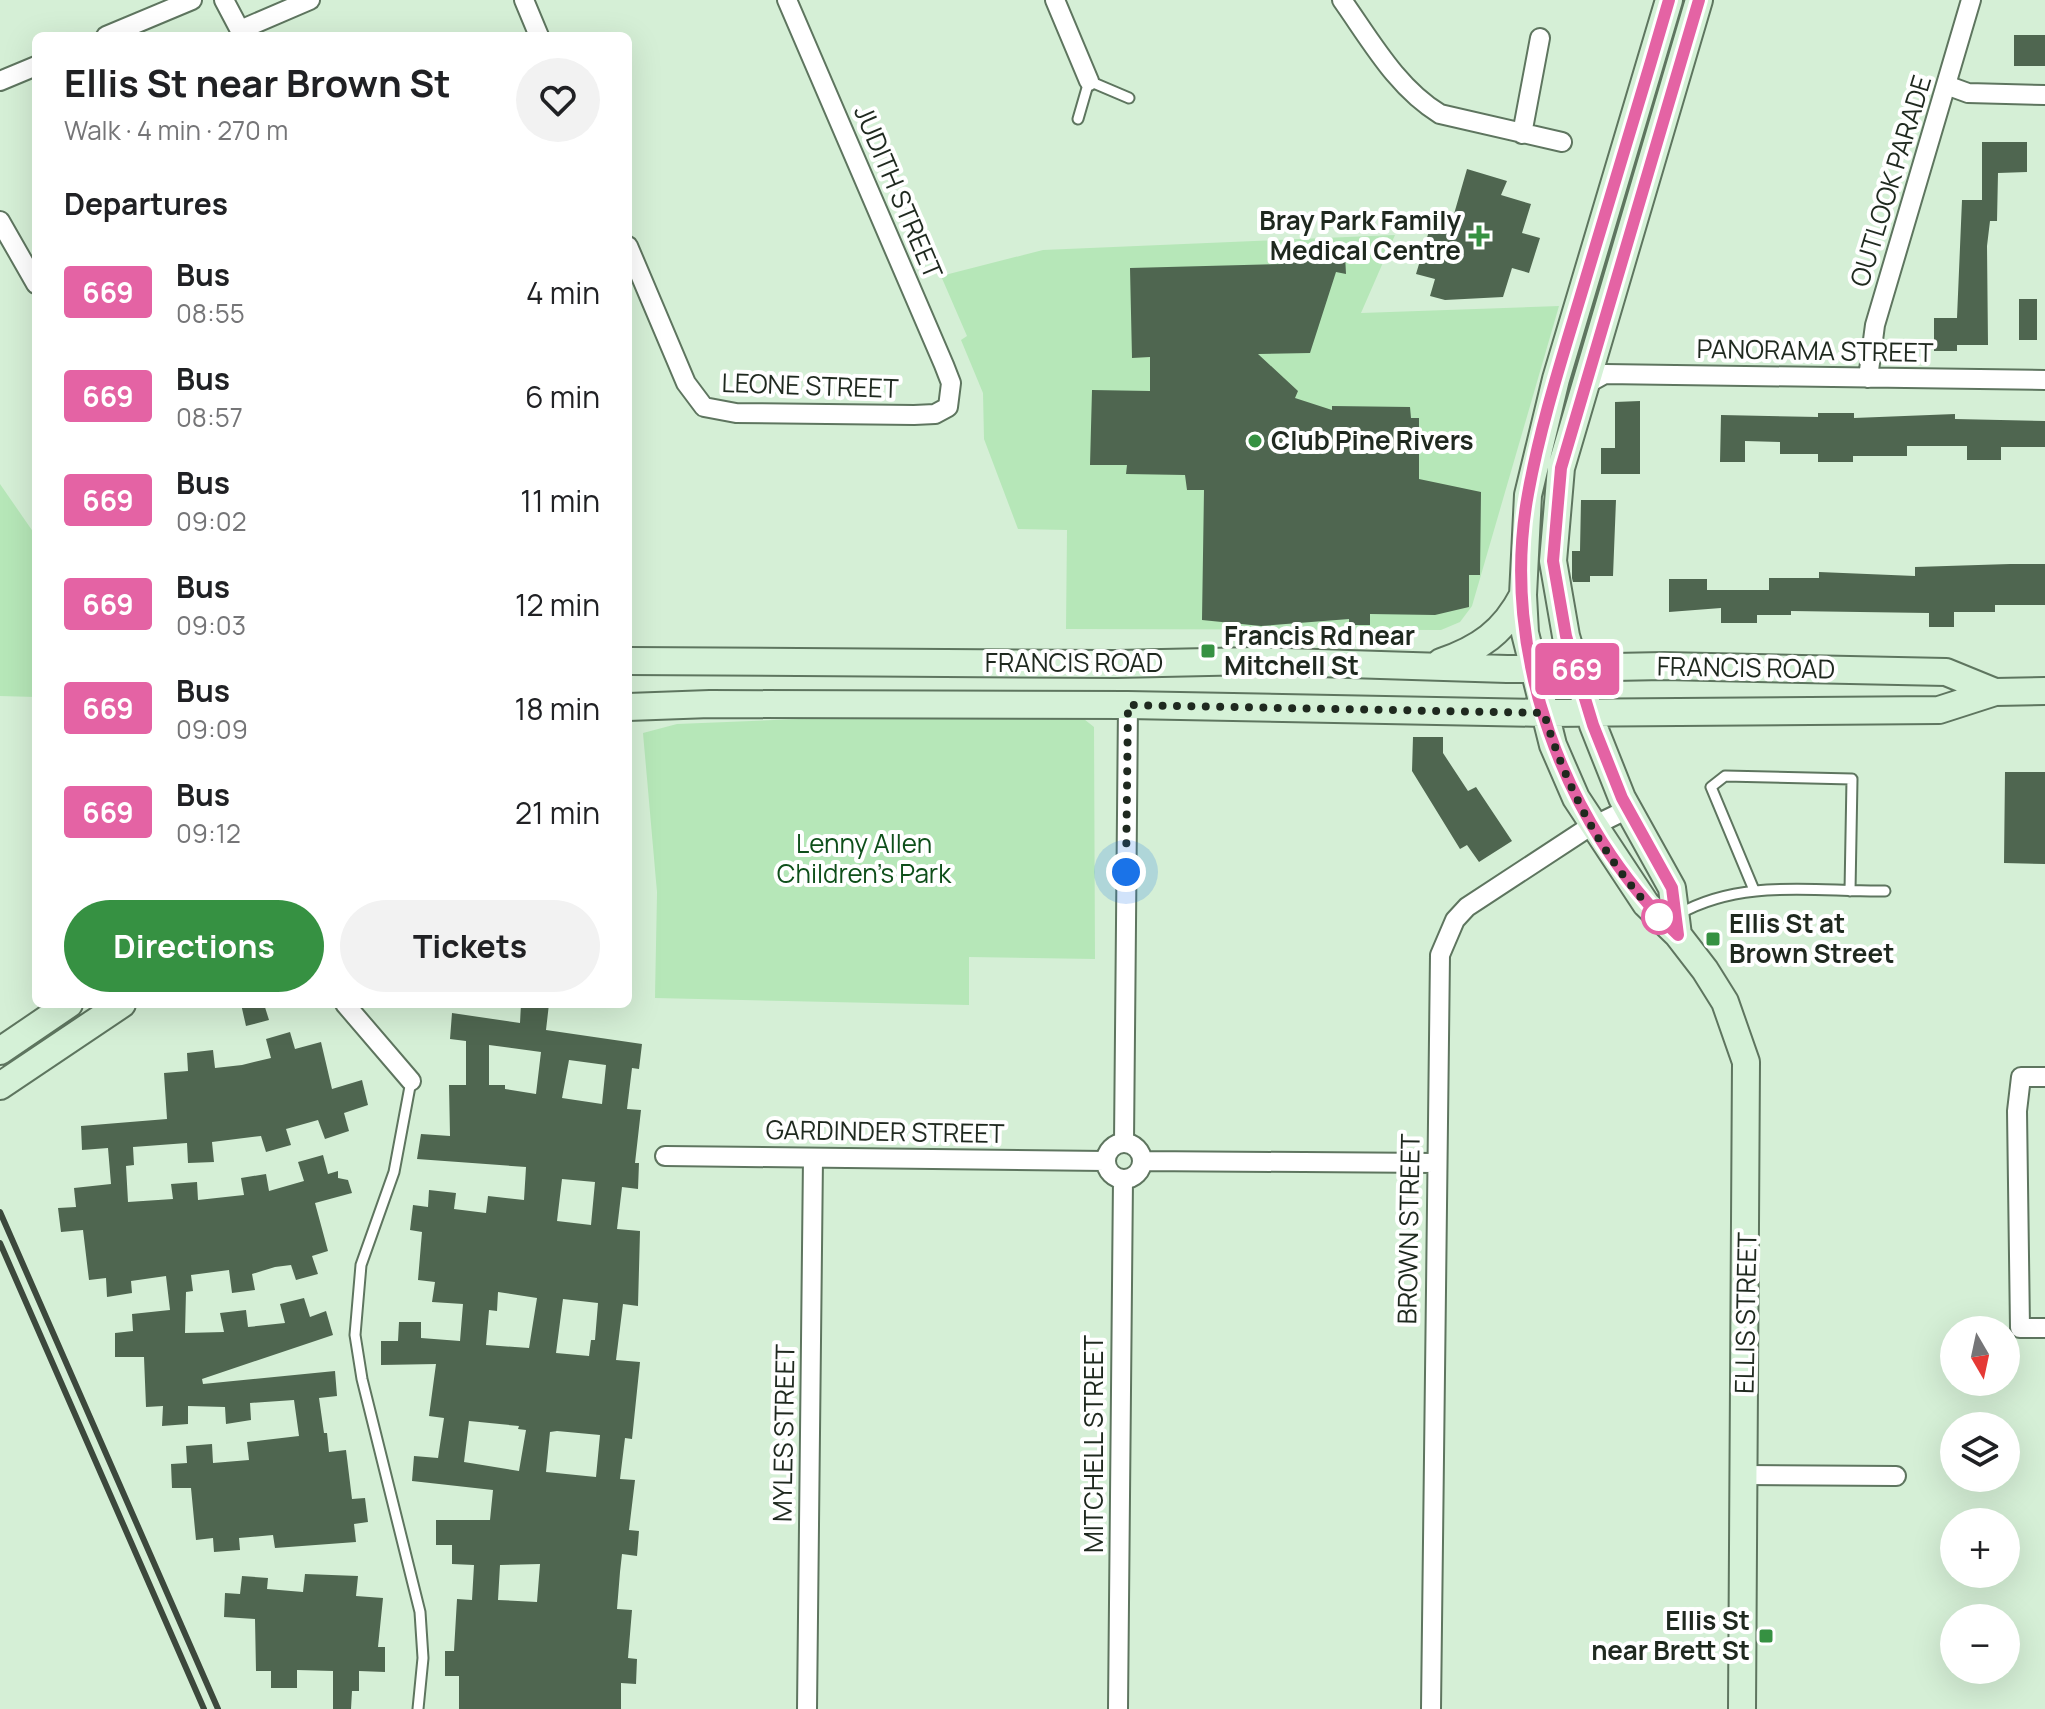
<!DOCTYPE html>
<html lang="en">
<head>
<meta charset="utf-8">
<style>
	:root { --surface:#fff; --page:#f2f2f2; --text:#202124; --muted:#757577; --accent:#369142 }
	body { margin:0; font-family:Manrope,sans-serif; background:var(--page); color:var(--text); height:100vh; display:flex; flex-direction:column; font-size:30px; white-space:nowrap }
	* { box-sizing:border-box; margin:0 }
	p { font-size:26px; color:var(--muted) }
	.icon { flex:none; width:44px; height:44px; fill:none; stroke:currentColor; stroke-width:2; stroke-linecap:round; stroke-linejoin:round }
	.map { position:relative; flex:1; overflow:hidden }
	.panel { position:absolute; left:32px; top:32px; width:600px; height:976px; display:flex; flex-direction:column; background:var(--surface); border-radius:12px; box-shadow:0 8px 32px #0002 }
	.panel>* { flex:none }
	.badge { padding:0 16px; border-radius:6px; font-size:28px; line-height:52px }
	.needle { width:52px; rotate:171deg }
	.controls { position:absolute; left:1940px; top:1316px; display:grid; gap:16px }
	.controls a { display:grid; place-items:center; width:80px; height:80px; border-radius:50%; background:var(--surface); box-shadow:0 8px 32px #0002; font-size:40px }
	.you { position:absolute; width:40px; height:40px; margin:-20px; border:6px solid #fff; border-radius:50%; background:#1a73e8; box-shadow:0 0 0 12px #1a73e833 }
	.map>.badge { position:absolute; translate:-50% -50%; box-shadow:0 0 0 4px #fff }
	h2 { padding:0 32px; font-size:30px; line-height:72px }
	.round { display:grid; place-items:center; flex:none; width:84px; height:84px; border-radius:42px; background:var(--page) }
	.head { display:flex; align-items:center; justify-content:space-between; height:136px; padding:0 32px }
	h1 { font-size:38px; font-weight:700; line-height:60px }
	.primary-button { display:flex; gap:16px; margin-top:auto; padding:16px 32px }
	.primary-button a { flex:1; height:92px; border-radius:48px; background:var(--accent); color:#fff; font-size:32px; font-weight:700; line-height:92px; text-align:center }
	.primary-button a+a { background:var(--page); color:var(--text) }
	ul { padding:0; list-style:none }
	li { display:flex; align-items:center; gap:24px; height:104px; padding:0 32px }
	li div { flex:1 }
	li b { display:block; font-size:30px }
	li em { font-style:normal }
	li .badge { min-width:88px; font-weight:700; text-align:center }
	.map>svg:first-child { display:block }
</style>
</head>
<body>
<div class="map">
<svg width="2045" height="1709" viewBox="0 0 2045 1709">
	<rect width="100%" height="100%" fill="#d5efd6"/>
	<!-- green -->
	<path fill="#b6e7b8" d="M1395,235L1361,313L1559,306L1472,606L1460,622L1441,630L1066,629L1067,530L1018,529L984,439L983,393L961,340L967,336L941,276L1043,250Z
		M0,484L36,536V697L0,696Z
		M1070,708L1094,727L1095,959L969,957V1005L655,998L657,892L643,733L677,724Z"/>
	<!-- building -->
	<path fill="#4f6650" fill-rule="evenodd" d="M2014,35H2045V66H2014Z
		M1982,142H2027V172L1998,173L1997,221H1990L1987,246L1988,345H1957V351H1934V318H1957L1962,200H1982Z
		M1467,169L1507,181L1501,195L1531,204L1522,233L1540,238L1529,273L1512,268L1503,297L1445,300L1430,296L1435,279L1416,274L1436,208L1454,214Z
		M1345,255L1346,274L1336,272L1310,353L1258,354L1298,391L1295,398L1332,410V406L1410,407L1411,418H1419V479L1481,492L1480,575H1469V607L1435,615L1370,614V625H1349V619L1261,626L1202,620L1204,490H1187L1185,475L1126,474L1127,465H1090L1092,390L1150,391V357L1132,358L1130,268L1283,264V258Z
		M2019,299H2037V340H2019Z
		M1640,401V474H1601V448H1615V402Z
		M1818,413H1854V418L1955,414V419L2045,421V447H2001V460H1967V446H1907V456H1853V462H1818V454H1780V442L1745,441V462H1720L1721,415L1818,417Z
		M1581,500H1616L1613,576H1590V582H1573L1572,578V551H1580Z
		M2010,564H2045V605H1995V612H1954V627H1929V613L1791,611V615H1757V623H1721V608L1669,612V579H1707V590H1769V578H1819V572L1915,576V567Z
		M1413,737H1443V753L1468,791L1476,787L1512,841L1479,862L1467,845L1460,849L1412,771Z
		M2005,772H2045V864L2004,863Z
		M241,1004H264L269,1020L246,1026Z
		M521,1004H549L546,1030L642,1044L639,1069L632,1068L627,1109L641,1110L635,1163H639L638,1189L622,1187L617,1229L640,1231L638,1306L623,1304L616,1360L640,1362L632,1439L625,1438L620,1479L635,1480L629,1530L639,1531L637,1556L622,1554L620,1572L617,1609L632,1610L628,1658L637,1659L636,1684L621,1683V1709H459V1676H445V1651H454L457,1599L472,1600L474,1565L452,1564V1545H436V1520H490L493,1490L412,1481L414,1456L438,1458L444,1418L429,1416L436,1364L381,1365V1341H398L399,1322H421V1338L460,1341L463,1304L432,1302L435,1282L418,1280L422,1232L410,1230L413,1205L428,1207L429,1190L456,1193L454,1209L486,1213L488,1196L524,1200L526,1167L417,1159L421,1134L450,1136L449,1085H466V1041L450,1039L452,1013L520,1023ZM489,1045L541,1052L536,1094L505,1089V1085H489ZM569,1060L606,1065L602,1104L562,1098ZM562,1179L595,1182L591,1225L557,1221ZM498,1292L537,1298L529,1348L486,1345L489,1310L497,1311ZM563,1299L598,1303L595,1340H591L589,1356L556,1353ZM469,1421L519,1426L518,1429L526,1430L519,1471L464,1462ZM557,1431L600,1435L596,1477L546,1472L550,1432ZM540,1564L537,1602L498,1600L500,1565Z
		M290,1032L295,1049L321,1042L332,1089L362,1080L368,1105L344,1113L349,1131L325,1139L318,1120L286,1129L291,1145L266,1152L261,1136L212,1142L214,1162L188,1163L187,1143L133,1147L134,1165L126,1166L128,1202L173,1199L171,1184L197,1182L198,1200L244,1195L241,1178L266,1174L269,1191L304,1181L298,1162L323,1155L328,1174L338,1171V1178L348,1180L352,1193L315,1203L328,1251L312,1256L318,1274L296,1280L291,1265L275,1267L252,1274L255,1290L232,1293L229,1270L191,1275L193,1291L186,1292L185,1333L224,1332L220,1313L246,1310L248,1327L285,1323L280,1304L304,1298L310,1317L326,1311L333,1335L202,1379L203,1384L335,1371L337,1396L319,1398L324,1433H327L329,1452L346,1450L352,1499L365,1498L368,1522L354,1524L356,1542L275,1548L273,1535L239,1538L240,1550L214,1552L213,1538L196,1540L191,1488H172L171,1464L187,1463L186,1446L212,1444L213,1463L249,1460L247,1442L299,1436L294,1400L250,1403L251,1420L226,1424L225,1407L188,1406V1424L162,1426L163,1406L146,1407L144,1357H115V1333L133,1331L132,1314L170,1310L166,1276L131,1281L132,1293L107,1297L106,1278L89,1280L83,1230L61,1232L58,1208L76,1207L74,1188L111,1184L108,1148L82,1150L81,1126L167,1119L164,1073L188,1071L187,1053L213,1050L215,1068L242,1065L271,1058L266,1039Z
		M305,1574L358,1576L356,1596L383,1598L378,1647H385V1672L359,1671V1691H352L351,1709H333V1671L297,1670V1688H271V1671H256L255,1619L224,1617L225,1593L240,1594L242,1576L268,1578L267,1589L303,1592Z"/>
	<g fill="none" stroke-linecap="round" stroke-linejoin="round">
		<defs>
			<path id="lane" d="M1078,119L1089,81L1129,98
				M1754,890L1711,787L1725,776L1852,779L1850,891
				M1679,914C1743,878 1815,892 1885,891
				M411,1081L394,1172L361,1265L355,1335L362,1379L420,1612L423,1658L418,1709"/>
			<path id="street" d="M224,0L243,36
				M524,0L539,36
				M1055,0L1089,81
				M1342,0C1371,41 1397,88 1440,114L1562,142
				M240,30L310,0
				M106,36L192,0
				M0,81L36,66
				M1946,85L1968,93L2045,95
				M1522,134L1540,38
				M0,221L36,284
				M628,246L686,383L704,407L736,413L914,415L935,414L948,407L951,383L944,365L787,0
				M1868,378L1875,325L1971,0
				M1587,384L1605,374L2045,380
				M345,1004L411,1081
				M2045,1077H2021L2017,1111L2020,1328H2045
				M1124,1142L1128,705
				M1106 1161a18 18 0 1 1 36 0a18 18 0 1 1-36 0Z
				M665,1156L1105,1161
				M1142,1161L1436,1163
				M1744,1475L1896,1476
				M807,1709L813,1158
				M1118,1709L1123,1179
				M1431,1709L1440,955L1455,920L1467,907L1583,831L1628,809"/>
			<path id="secondary" d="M1669,0L1556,379L1528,495L1523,595L1525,633L1553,745L1576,798L1646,904L1678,935L1705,970L1725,1002L1746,1062L1742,1709
				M628,661L1116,664L1254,661L1507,669L1664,666L1946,672L1995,692
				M1441,662C1479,649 1504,632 1523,595
				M628,707L710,704L1128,705L1544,713L1939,710L1995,692L2045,691
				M1678,935L1672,888L1622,798L1593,725L1566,636L1553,561L1561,468L1699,0
				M0,1051L69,1004
				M0,1086L122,1004"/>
		</defs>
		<!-- lane casing -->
		<use href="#lane" stroke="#5e755f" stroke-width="13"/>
		<!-- street casing -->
		<use href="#street" stroke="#5e755f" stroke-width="22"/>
		<!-- secondary casing -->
		<use href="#secondary" stroke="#5e755f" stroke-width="30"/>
		<!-- lane -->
		<use href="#lane" stroke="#fff" stroke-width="9"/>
		<!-- street -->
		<use href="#street" stroke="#fff" stroke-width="18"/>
		<!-- secondary -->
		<use href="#secondary" stroke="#d5f1d7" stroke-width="26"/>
		<!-- rail -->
		<path stroke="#3c483c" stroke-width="6" d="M0,1212L218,1709
			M0,1243L204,1709"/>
	</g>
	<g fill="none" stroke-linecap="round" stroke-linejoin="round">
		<defs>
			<path id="line" d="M1669,0C1642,93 1614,186 1586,278C1565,349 1541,421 1528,494C1499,652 1564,826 1678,935L1672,888L1622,798L1593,725L1566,636L1553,561L1561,468L1699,0"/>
		</defs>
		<!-- line casing -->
		<use href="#line" stroke="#fff" stroke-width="18"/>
		<!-- line -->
		<use href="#line" stroke="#e463a4" stroke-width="12"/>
		<!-- walk -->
		<path stroke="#1f291f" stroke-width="8" stroke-dasharray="0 14.4" d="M1126,872L1128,705L1544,713C1566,789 1607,867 1665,923L1659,917"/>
	</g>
	<!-- markers -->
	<g fill="#369142" stroke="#fff" stroke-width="3">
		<path d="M1475 224h8v8h8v8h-8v8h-8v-8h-8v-8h8z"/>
		<circle cx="1255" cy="441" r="8"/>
		<rect x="1200" y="643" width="16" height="16" rx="4"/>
		<rect x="1705" y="931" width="16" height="16" rx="4"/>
		<rect x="1758" y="1628" width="16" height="16" rx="4"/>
	</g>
	<circle fill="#fff" stroke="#e463a4" stroke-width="4" cx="1659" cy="917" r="16"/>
	<g text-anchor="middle" stroke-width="8" stroke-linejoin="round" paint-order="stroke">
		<!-- street labels -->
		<g font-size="26" fill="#1f291f" stroke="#fff">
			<text transform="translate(1891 181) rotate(-73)" y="9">OUTLOOK PARADE</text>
			<text transform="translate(898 192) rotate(67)" y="9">JUDITH STREET</text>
			<text transform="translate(1815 351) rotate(1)" y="9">PANORAMA STREET</text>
			<text transform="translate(810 386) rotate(2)" y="9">LEONE STREET</text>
			<text x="1074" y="672">FRANCIS ROAD</text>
			<text transform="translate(1746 668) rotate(1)" y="9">FRANCIS ROAD</text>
			<text transform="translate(885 1132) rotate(1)" y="9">GARDINDER STREET</text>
			<text transform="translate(1409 1229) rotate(-89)" y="9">BROWN STREET</text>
			<text transform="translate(1746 1313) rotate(-89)" y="9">ELLIS STREET</text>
			<text transform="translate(784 1433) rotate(-89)" y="9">MYLES STREET</text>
			<text transform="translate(1094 1444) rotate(-90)" y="9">MITCHELL STREET</text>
		</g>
		<!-- poi labels -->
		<g font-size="26" font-weight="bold" fill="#1f291f" stroke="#fff" text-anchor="start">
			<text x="1461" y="230" text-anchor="end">Bray Park Family<tspan x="1461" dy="30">Medical Centre</tspan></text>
			<text x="1271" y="450">Club Pine Rivers</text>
			<text x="1224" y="645">Francis Rd near<tspan x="1224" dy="30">Mitchell St</tspan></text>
			<text x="1729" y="933">Ellis St at<tspan x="1729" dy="30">Brown Street</tspan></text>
			<text x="1750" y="1630" text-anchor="end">Ellis St<tspan x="1750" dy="30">near Brett St</tspan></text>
		</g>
		<!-- park labels -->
		<g font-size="26" fill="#0e4f1a" stroke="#fff">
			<text x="864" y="853">Lenny Allen<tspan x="864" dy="30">Children's Park</tspan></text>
		</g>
	</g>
</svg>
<div class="controls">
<a><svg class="needle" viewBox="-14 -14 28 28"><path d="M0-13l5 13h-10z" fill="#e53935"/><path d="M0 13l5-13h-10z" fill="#757577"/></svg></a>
<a><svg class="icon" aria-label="layers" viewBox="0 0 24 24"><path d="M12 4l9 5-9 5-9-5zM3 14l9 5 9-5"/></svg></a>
<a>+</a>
<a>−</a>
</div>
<div class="you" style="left:1126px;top:872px"></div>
<b class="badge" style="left:1577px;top:669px;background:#e463a4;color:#fff">669</b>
<section class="panel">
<div class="head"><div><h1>Ellis St near Brown St</h1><p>Walk · 4 min · 270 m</p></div><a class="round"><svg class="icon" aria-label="heart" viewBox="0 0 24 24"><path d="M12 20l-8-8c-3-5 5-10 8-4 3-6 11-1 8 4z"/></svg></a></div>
<h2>Departures</h2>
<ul>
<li><span class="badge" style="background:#e463a4;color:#fff">669</span><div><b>Bus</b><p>08:55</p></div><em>4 min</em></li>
<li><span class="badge" style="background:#e463a4;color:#fff">669</span><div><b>Bus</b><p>08:57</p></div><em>6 min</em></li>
<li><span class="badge" style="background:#e463a4;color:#fff">669</span><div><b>Bus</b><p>09:02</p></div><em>11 min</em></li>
<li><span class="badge" style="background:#e463a4;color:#fff">669</span><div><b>Bus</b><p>09:03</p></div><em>12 min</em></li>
<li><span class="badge" style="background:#e463a4;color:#fff">669</span><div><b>Bus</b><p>09:09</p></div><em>18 min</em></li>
<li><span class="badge" style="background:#e463a4;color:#fff">669</span><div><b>Bus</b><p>09:12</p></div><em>21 min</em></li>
</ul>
<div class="primary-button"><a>Directions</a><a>Tickets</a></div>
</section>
</div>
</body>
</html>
